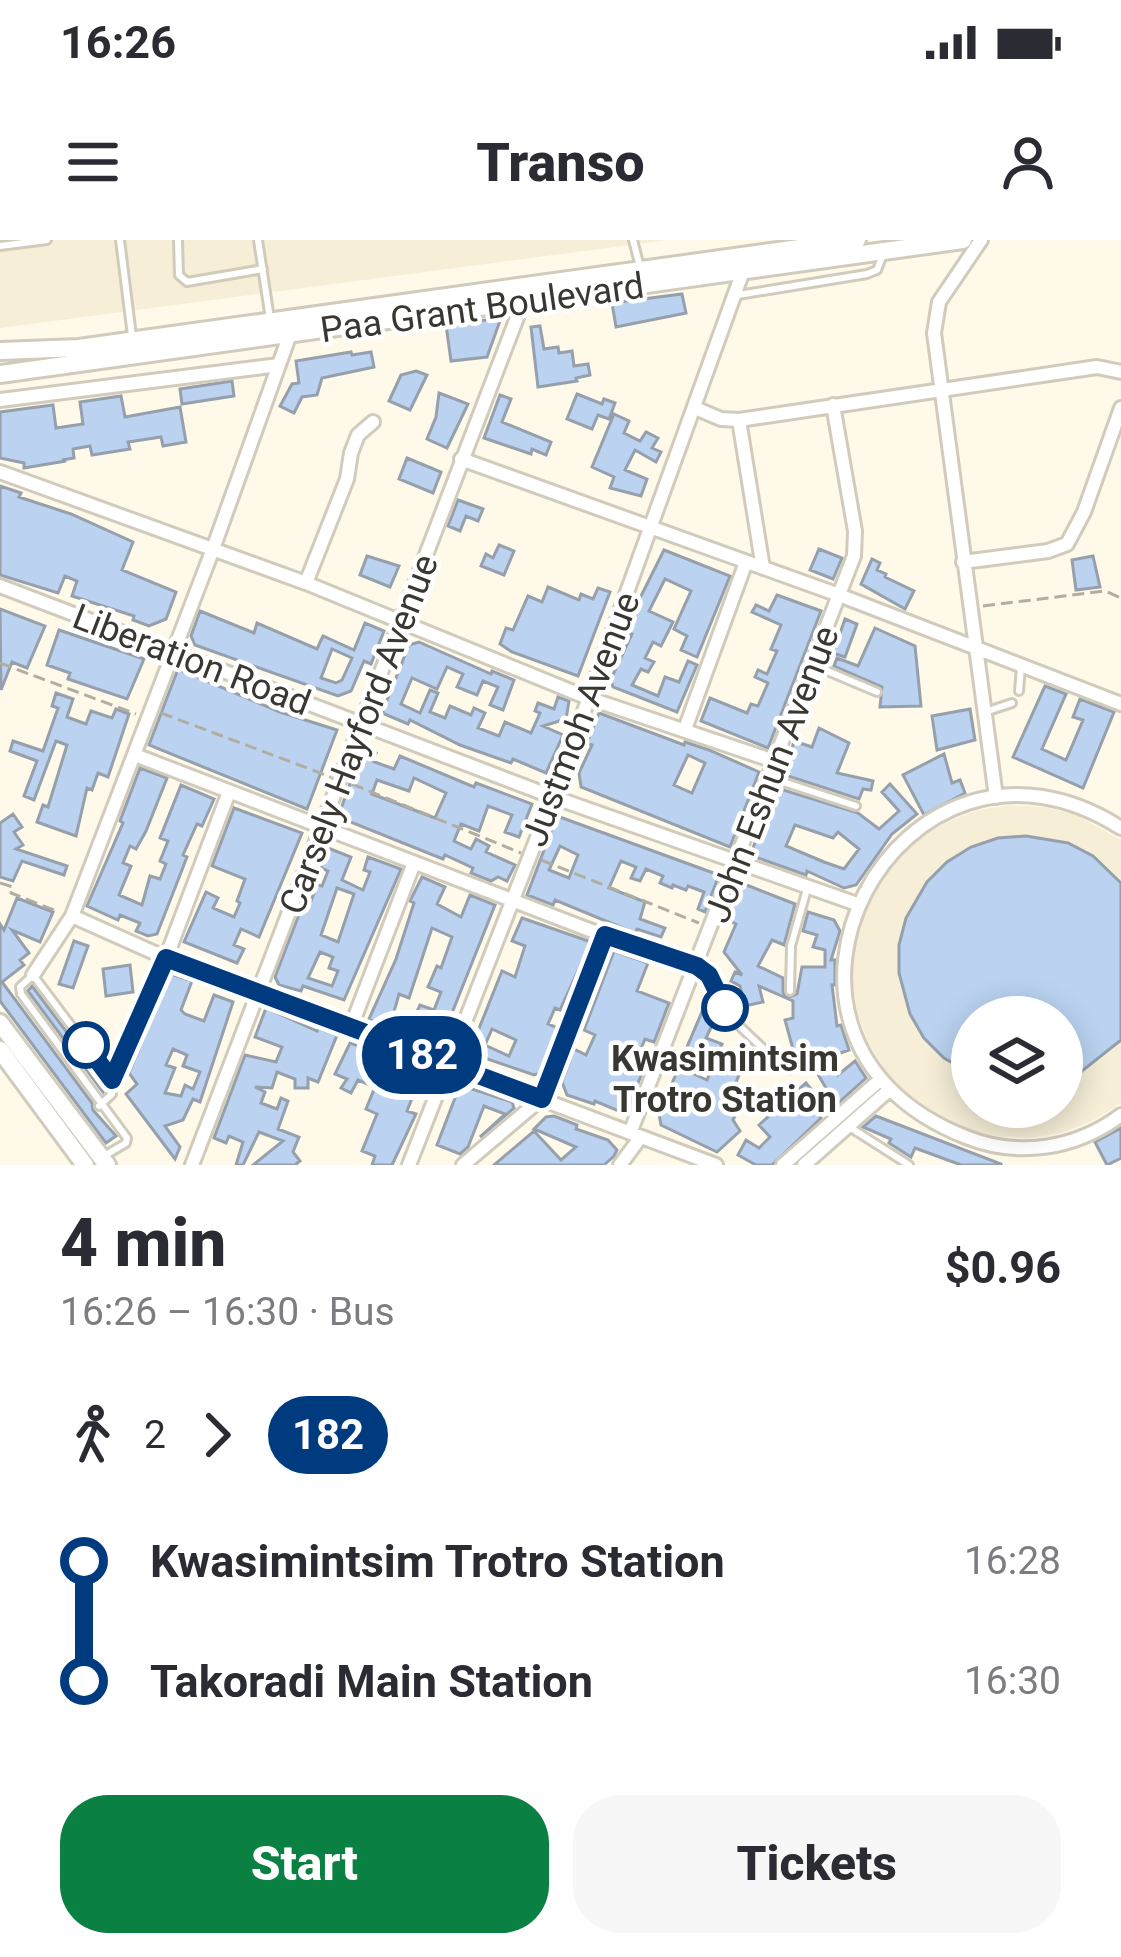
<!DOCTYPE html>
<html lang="en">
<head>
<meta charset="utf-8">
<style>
	:root { --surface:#fff; --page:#f7f7f7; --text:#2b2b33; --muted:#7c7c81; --accent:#0b8043 }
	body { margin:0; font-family:Roboto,sans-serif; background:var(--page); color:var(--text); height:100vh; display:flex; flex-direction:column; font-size:45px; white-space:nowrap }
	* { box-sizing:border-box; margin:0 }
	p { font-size:39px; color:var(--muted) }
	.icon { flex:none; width:66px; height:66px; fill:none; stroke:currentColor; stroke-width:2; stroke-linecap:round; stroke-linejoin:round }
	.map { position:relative; height:925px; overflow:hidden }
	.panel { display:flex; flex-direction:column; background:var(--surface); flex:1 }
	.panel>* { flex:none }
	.badge { padding:0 24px; border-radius:39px; font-size:42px; line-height:78px }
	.fabs { position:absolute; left:951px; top:756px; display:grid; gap:24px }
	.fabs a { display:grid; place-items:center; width:132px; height:132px; border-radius:50%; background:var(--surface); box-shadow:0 6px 30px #0003; font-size:60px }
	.map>.badge { position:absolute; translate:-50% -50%; box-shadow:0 0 0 6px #fff }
	.legs { display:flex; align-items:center; gap:18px; height:132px; padding:0 60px; font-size:39px }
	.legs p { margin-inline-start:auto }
	.headline { display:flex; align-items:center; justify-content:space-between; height:204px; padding:0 60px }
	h1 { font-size:66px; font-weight:800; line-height:90px }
	.button { display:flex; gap:24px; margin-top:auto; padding:24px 60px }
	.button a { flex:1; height:138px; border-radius:48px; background:var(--accent); color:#fff; font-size:48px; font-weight:800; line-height:138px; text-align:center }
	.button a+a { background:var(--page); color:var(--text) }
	ul { padding:0 60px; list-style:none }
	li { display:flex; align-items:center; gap:42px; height:120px; font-size:45px }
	li i { display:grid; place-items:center; width:18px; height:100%; margin:0 15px; background:currentColor }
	li i::after { content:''; width:30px; height:30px; margin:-15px; border:9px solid; border-radius:50%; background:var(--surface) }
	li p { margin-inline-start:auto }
	li:first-child i { background:linear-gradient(#0000 50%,currentColor 0) }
	li:last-child i { background:linear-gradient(currentColor 50%,#0000 0) }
	.status { display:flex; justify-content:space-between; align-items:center; height:84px; padding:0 60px; background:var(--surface); direction:ltr }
	.status svg { height:33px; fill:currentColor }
	header { display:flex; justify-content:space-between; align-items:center; height:156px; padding:0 60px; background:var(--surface); font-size:54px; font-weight:800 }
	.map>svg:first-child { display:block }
</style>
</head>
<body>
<div class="status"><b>16:26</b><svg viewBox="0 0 49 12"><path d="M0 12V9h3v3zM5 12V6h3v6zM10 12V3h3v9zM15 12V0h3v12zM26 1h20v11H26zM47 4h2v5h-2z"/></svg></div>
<header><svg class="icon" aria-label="menu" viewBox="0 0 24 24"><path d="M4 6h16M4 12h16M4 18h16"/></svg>Transo<svg class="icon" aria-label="person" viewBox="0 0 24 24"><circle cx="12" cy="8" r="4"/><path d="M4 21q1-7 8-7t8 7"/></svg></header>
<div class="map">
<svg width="1121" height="925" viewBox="0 0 1121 925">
	<rect width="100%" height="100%" fill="#fef9e9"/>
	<!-- built -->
	<path fill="#f6eed7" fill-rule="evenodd" d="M0,0H668L0,88Z
		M1010,565L1043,567L1075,574L1121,600V863L1092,881L1061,893L1029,898L996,896L964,889L934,875L908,856L886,832L869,804L857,773L852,741L854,708L862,677L875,647L895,621L919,599L947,582L978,570ZM972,777H1062V867H972Z"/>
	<!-- building -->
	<path fill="#bbd3f1" stroke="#96a0ac" stroke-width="3" fill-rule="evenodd" d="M682,54L686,73L616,87L612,63Z
		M501,78L487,117L451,121L446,85Z
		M540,86L544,109L558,107L559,113L572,111L574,126L588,124L590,135L576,138L577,141L538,147L531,87Z
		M351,112L352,115L371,112L374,127L322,138L317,155L302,157L294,173L280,166L292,144L299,143L296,121Z
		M416,131L427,135L410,170L389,161L401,135Z
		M232,141L234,156L182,164L180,149Z
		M439,153L468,164L447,208L427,199L436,177Z
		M577,154L602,164L604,159L615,163L609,179L598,175L592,189L567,179Z
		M500,155L511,159L502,182L551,202L546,215L532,209L531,214L484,198Z
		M121,156L125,177L180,167L186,202L163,206L161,197L128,202L130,209L92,215L90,206L73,209L74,218L62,220L66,221L24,228V223L0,218V172L53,165L56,188L83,184L80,162Z
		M614,174L629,181L624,193L640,201L646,192L658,198L652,208L661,212L656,222L635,210L625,230L647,239L641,256L610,248L614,237L592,227Z
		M407,218L441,232L433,253L399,239Z
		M0,246L21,253L19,257L71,274L133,302L122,330L176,352L166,379L149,386L133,380L134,376L72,356L77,341L65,336L58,353L0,335Z
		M458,260L483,269L478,281L466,276L460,291L448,286Z
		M499,305L514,311L504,335L481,326L486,314L493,318Z
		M819,309L842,318L833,339L810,330Z
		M664,310L730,336L697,417L681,410L687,396L674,389L691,351L665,339L649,371L673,382L661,406L653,402L645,418L654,422L648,432L641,429L632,445L658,456L665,437L679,442L688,421L697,425L677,472L613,447L611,439L632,394L628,393L639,360Z
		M367,316L399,326L390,347L360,335Z
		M1093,316L1100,347L1076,350L1072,320Z
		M872,319L880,323L877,330L886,334L885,337L914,351L905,369L861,344Z
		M548,347L579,360L581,354L593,359L598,348L610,352L578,436L512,412L500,404L506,388L513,390L528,356L542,362Z
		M777,355L821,371L768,508L701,481L710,458L747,473L751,464L758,466L768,443L755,437L758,430L767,434L777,411L771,409L781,385L752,372L756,365L769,371Z
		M0,369L45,386L27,428L12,422L1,450Z
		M200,371L254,393L257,383L317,409L323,396L354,410L365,383L384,391L371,424L364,421L351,451L338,456L195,405L191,396ZM332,409L352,418L342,440L336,443L321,438Z
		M845,379L857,384L845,417L833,413Z
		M875,388L915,406L921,466L880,467L882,447L834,426L837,418L858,426Z
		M59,390L144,419L127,459L68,439L70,433L47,425Z
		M419,402L491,434L492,431L514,440L503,470L490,465L498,447L483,441L477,455L457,447L463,434L447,427L437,449L412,438L401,464L420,473L430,450L438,453L430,472L445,478L450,466L471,475L474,468L485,473L478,488L499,496L505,482L531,493L540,473L535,471L538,463L554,469L558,457L569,461L566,479L543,486L563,495L546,533L513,519L511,523L460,505L410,480L408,484L382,473L409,405Z
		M178,429L280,472L337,490L307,569L149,505Z
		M1045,446L1066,454L1042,509L1066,520L1083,480L1073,477L1080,459L1114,472L1083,548L1013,517Z
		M56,453L73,459L67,477L86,484L91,471L112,478L116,469L129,474L108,537L98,533L92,550L87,548L76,596L37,582L43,565L48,567L67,505L56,501L34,560L24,556L37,521L10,511L13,501L43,511L58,468L52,466Z
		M970,469L975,500L937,510L932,476Z
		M599,473L684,505L685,502L709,510L759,532L730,607L581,547L579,533L592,505L587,503ZM688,515L705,523L692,553L674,545Z
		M819,488L849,503L837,533L873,541L871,550L863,549L859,559L785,535L794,501L812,507Z
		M363,508L376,513L372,521L394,529L400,516L474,547L476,543L532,564L519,597L505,592L512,575L488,566L479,591L461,584L454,601L471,609L476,599L489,606L486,612L515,625L507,641L498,637L491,641L471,633L473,628L445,615L443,619L338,577ZM414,538L446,553L435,578L372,554L377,540L409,551Z
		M944,514L952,543L960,540L965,553L924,575L903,535Z
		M140,528L167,538L146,591L136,609L130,606L123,623L131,626L119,655L142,665L150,636L160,639L166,624L160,621L168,601L160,598L181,545L214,559L202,586L197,584L183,615L187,617L157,694L148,696L136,691L140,683L120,675L118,680L87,666L123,583L120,581Z
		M890,544L917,574L892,594L856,645L844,648L807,631L806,635L750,615L777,548L858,573L879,589L899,571L882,552ZM795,585L833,598L838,592L859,609L844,629L824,622L786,606Z
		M234,568L302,593L259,697L241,689L234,705L244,709L237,723L184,702L206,652L218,658L213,668L234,677L240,663L237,661L245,639L212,626Z
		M13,574L22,587L14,592L23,605L16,609L67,626L64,635L22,621L13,641L0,637V583Z
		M557,576L719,635L705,672L698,669L704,652L688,646L686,650L673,645L672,648L660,643L663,636L646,629L640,641L631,638L636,627L621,621L609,648L645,662L640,679L665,688L661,697L637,689L635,693L555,660L553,665L527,655ZM560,606L578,615L569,638L549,630Z
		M1026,596L1068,603L1093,616L1121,643V800L1077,835L1062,839V777H972V834L944,818L924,798L910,774L899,733V705L906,678L927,642L947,622L971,607L998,598Z
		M328,608L351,617L342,640L363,650L370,632L364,630L368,617L401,629L344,760L303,746L301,751L279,745L275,737L303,664L309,666L317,645L322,646L328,631L321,628ZM337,648L354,654L338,702L321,695ZM320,712L333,717L329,728L338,731L332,746L308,738Z
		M422,637L445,647L437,664L461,677L470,655L495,665L444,793L433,801L369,779L396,719L414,663L410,661ZM432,688L452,697L441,728L437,726L428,747L441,752L434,770L420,765L412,782L393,775L399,754L409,758Z
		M744,644L795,664L784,705L772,700L758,726L783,738V752L787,758L797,754L802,727H825V710L813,707L817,695L803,691L808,672L834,680L840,691L831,720H835V745H832L837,786L841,785L849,810L829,817L838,835L855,821L866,838L836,865L810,821L797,824L785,780L793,778V761L759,746L763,762L745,766L740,746L731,741L735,732L742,735L724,712L736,684L726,679Z
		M17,658L53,672L40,702L12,690L29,713L20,720L24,725L2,742L92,863L93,870L116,896L106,903L0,761V684L4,690Z
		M522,678L591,702L560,770L555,768L548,784L558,788L540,833L534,835L476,815L472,806L502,731L515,737L525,706L512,701ZM492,789L516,800L509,816L485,805Z
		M74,701L88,706L73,748L59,744Z
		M614,711L648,723L637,751L669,763L654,802L645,799L640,811L649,815L626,874L595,861L594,864L567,855L562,842L574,809L586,815L595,795L584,790Z
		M130,725L133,752L106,756L103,729Z
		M171,734L192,741L181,770L185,774L204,781L214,755L233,762L200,862L193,859L183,880L165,886L180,907L175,919L126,854L137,844L129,833ZM173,809L187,815L183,826L200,832L193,849L185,845L181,856L165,853L175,828L166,825Z
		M32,746L102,839L103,852L28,751Z
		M707,760L715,764L708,778L714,781L706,798L722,804L717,815L743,825L735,845L747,850L733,880L740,891L717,912L661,885L659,874L679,827L707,840L713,825L684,814Z
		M266,768L317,791L318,788L337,795L318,842L308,838V848H295V839L277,832L272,848L255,847L265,852L261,863L277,869L281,858L288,861L278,889L299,897L293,912L300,921L295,925H253L283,901L259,892L243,925H236L243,902L229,896L226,903L214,898L245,815L276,822L282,807L255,797Z
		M350,803L424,828L407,871L416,874L392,925H372L375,916L362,911L377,874L366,869L375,847L358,840L351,853L341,848L347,839L335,834Z
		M806,843L822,862L814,869L821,878L772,925H756L738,915L746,900L759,908L770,897L759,885Z
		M460,845L512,862L514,868L480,897L505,874L484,866L468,907L460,914L437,905Z
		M554,876L577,885L576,889L608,900L617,910L614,916L604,925H494L534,891L561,920L576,907L534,889L546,877Z
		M876,876L1001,924V925H961L915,908L911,917L889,903L891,899L863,887Z
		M1121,888V918L1107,925L1095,902Z"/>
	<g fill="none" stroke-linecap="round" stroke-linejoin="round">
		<defs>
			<path id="lane" d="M120,0L132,96
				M178,0L179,35L187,42L263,29
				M258,0L270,79
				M633,0L640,27
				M0,6L47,0
				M738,55L867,34L877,30L884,12
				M813,425L877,452
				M1019,451L1021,427
				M988,471L1012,463
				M771,538L856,566
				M699,728C714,739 717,754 726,770C732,781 779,824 790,830
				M790,751L791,706L807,649
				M99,866L112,854V840L33,735L20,747L21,754L127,898L126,903L104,916
				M851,888L909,925"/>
			<path id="street" d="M981,0L939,62L934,93L996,557
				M0,160L279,125
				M695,168L721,179L739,180L1097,127L1121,132
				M739,180L763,328
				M461,219L839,355L1121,464
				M0,232L306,343L588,458L777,522
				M963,322L1048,311L1067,304L1084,272L1121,168
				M306,343L347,239L351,213L358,195L373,182
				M0,346L553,557L857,664
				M685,489L746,322
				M135,515L605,696L697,726
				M1121,588C900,447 712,798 966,897C1018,918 1076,909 1121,875
				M72,676L166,718L716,925
				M33,735L72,676L213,309L290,94
				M351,787L414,623
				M112,840L166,718L229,552
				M630,893L854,316L855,291L833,165
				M192,925L523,62
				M409,925L553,557L743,31
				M463,925L541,859L605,696
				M620,925L640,898
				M783,925L881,839
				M804,925L889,850"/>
			<path id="secondary" d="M0,111L79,108L857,0
				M0,134L963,0
				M0,783L107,925
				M0,810L85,925"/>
		</defs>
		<!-- lane casing -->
		<use href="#lane" stroke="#d1cbbc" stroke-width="12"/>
		<!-- street casing -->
		<use href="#street" stroke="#d1cbbc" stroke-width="18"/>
		<!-- secondary casing -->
		<use href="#secondary" stroke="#d1cbbc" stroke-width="22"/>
		<!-- path -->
		<path stroke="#b1ada1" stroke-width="3" stroke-dasharray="12 6" stroke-linecap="butt" d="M983,366L1105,351L1121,358
			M0,423L136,474
			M161,473L331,537
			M352,544L521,613
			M541,620L699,683
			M0,643L13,647L11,653L59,672"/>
		<!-- lane -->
		<use href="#lane" stroke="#fff" stroke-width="6"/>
		<!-- street -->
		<use href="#street" stroke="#fff" stroke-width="12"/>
		<!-- secondary -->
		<use href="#secondary" stroke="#fff" stroke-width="16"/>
	</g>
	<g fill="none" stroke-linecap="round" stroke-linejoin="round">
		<defs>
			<path id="line-1" d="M86,805L112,840L166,718L542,859L605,695L697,726L709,735L725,768"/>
		</defs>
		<!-- line-1 casing -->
		<use href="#line-1" stroke="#fff" stroke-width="27"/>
		<!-- line-1 -->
		<use href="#line-1" stroke="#003b80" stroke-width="18"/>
	</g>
	<!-- markers -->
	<g fill="#fff" stroke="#003b80" stroke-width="6">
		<circle cx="725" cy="768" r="21"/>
		<circle cx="86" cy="805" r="21"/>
	</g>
	<g text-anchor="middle" stroke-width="9" stroke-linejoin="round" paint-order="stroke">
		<!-- street labels -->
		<g font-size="36" fill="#393731" stroke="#fff">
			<text transform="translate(482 67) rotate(-8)" y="13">Paa Grant Boulevard</text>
			<text transform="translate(192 419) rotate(21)" y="13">Liberation Road</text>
			<text transform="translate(580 479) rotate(-69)" y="13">Justmoh Avenue</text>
			<text transform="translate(358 494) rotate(-69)" y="13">Carsely Hayford Avenue</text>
			<text transform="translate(771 534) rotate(-69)" y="13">John Eshun Avenue</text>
		</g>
		<!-- stop labels -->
		<g font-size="36" font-weight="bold" fill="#393731" stroke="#fff">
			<text x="725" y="831">Kwasimintsim<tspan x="725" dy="41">Trotro Station</tspan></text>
		</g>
	</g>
</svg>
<div class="fabs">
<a><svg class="icon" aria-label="layers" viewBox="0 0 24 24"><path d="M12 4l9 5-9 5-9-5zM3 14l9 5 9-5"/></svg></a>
</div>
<b class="badge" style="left:422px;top:815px;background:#003b80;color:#fff">182</b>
</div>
<section class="panel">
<div class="headline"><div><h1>4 min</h1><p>16:26 – 16:30 · Bus</p></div><b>$0.96</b></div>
<div class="legs"><svg class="icon" aria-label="walk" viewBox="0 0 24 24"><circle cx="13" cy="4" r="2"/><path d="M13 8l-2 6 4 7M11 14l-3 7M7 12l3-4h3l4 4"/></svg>2<svg class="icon" aria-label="forward" viewBox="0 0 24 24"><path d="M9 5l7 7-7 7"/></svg><b class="badge" style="background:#003b80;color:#fff">182</b></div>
<ul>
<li><i style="color:#003b80"></i><b>Kwasimintsim Trotro Station</b><p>16:28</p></li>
<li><i style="color:#003b80"></i><b>Takoradi Main Station</b><p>16:30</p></li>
</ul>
<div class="button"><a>Start</a><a>Tickets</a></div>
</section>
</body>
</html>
